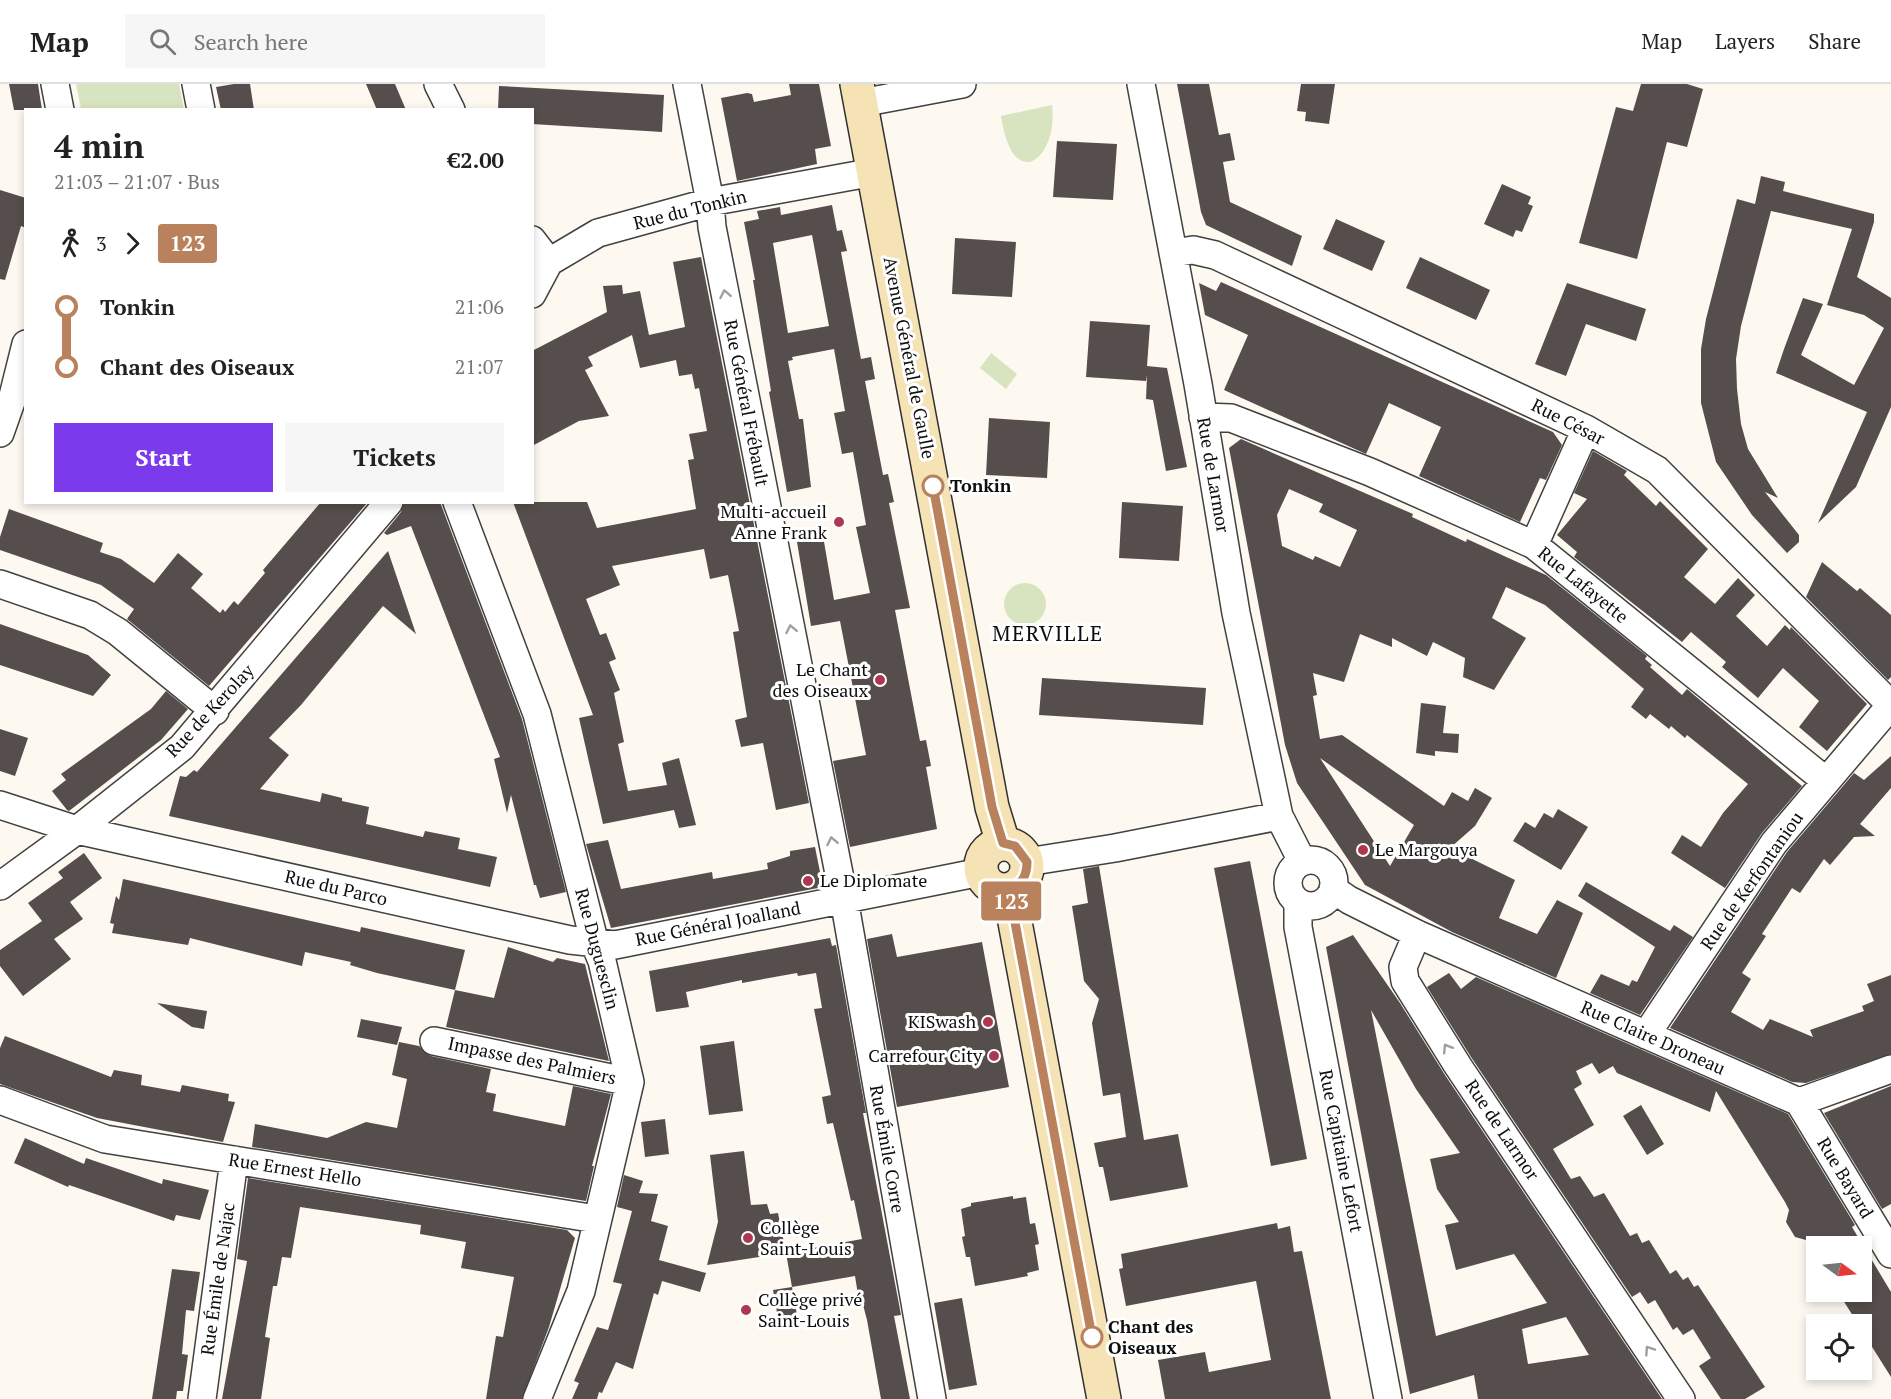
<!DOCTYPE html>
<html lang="en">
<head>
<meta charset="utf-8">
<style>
	:root { --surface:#fff; --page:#f6f6f6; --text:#222; --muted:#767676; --line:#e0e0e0; --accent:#7c3aed }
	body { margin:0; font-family:"PT Serif",serif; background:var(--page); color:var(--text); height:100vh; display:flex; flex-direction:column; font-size:22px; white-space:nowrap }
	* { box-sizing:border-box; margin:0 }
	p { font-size:20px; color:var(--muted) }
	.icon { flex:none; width:33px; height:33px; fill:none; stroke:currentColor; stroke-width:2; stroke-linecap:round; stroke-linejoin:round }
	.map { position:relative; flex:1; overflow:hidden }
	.drawer { position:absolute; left:24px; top:24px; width:510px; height:396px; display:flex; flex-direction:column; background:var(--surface); border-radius:0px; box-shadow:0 3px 9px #0003 }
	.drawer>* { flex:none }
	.badge { padding:0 12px; border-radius:4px; font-size:21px; line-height:39px }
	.needle { width:39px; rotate:105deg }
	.controls { position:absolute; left:1806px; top:1152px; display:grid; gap:12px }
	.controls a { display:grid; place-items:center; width:66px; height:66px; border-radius:0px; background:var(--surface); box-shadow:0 3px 9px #0003; font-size:30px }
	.map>.badge { position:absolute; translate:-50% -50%; box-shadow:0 0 0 3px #fff }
	.legs { display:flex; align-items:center; gap:9px; height:66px; padding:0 30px; font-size:20px }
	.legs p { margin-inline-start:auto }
	.overview { display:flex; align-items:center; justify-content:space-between; height:102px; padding:0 30px }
	h1 { font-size:33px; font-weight:800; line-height:45px }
	.cta { display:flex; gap:12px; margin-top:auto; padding:12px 30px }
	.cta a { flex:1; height:69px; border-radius:0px; background:var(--accent); color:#fff; font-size:24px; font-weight:800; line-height:69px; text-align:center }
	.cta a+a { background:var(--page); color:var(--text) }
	ul { padding:0 30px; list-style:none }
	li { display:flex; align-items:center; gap:21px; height:60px; font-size:22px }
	li i { display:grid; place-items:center; width:9px; height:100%; margin:0 8px; background:currentColor }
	li i::after { content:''; width:15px; height:15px; margin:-8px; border:4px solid; border-radius:50%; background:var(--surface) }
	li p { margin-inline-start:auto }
	li:first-child i { background:linear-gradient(#0000 50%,currentColor 0) }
	li:last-child i { background:linear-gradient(currentColor 50%,#0000 0) }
	header { display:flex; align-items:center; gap:36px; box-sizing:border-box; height:84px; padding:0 30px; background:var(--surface); border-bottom:2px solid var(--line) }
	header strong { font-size:28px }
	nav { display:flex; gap:33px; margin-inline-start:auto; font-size:21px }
	.search { width:420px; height:54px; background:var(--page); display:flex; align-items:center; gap:15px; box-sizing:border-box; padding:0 21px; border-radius:0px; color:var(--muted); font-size:22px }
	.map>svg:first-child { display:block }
</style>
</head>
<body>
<header>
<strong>Map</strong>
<div class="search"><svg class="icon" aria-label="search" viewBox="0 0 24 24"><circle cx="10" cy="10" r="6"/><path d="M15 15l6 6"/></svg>Search here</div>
<nav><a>Map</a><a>Layers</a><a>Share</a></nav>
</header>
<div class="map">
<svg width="1891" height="1315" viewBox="0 0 1891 1315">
	<rect width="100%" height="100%" fill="#fdf9f1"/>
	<!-- green -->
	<path fill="#d8e4bf" d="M76,0H179L184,25H81Z
		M1052,21C1059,73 1013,113 1001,32Z
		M991,269L1017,290L1006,305L980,284Z
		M1004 520a21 21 0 1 1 42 0a21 21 0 1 1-42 0Z"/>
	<!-- building -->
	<path fill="#564e4c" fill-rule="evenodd" d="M9,0H38L42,26H14Z
		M234,0H250L254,26H221L216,3Z
		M366,0H395L406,26H377Z
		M789,0H819L831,62L815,65L817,80L737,97L721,14L747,9L752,10L754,18L791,11Z
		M1177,0H1209L1219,51L1230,49L1235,76L1223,78L1230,118L1302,152L1292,182L1206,141L1201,128Z
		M1301,0H1335L1329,40L1305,37L1306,28L1297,27Z
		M1641,0H1687L1703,5L1687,63L1667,58L1637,175L1579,159L1616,23L1633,27Z
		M499,2L664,11L662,48L532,40V26H498Z
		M1057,57L1117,60L1113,116L1053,113Z
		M1761,92L1785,98L1783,107L1874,130V138L1857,193L1891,214V323L1856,403L1818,439L1867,328L1776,289L1784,265L1803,214L1823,220L1801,271L1854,301L1884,244L1864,231L1827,221L1852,145L1771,127L1741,242L1736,275L1737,305L1741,340L1748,365L1778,414L1765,408L1799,451V458L1787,469L1752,431L1716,378L1701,319V265L1706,235L1737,115L1755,120Z
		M1502,100L1531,113L1528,120L1533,122L1522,148L1516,146L1513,153L1484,140Z
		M0,106L26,114V144L21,142L5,196L0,195Z
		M832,121L837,147L842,146L847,167L841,168L861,275L871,273L875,295L865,297L883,391L888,390L894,418L889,419L910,524L895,526L920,657L926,656L931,682L926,683L937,745L850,763L833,677L866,671L840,537L811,542L797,458L823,452L834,516L870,509L856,443L866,441L853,368L842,370L834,329L845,327L834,265L792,273L793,276L788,277L799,335H803L811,403L787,408L769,308L771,307L753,196H755L744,138L759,135L757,127L780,123L781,131ZM812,151L829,242L788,249L773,159Z
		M1336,135L1385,157L1372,187L1323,165Z
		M955,154L1016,158L1012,213L952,210Z
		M701,173L809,719L776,726L763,659L741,663L735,636L747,633L733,548L739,547L734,521L728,491L710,495L704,465L612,482L620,501L586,515L600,551L606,549L616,575L609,578L620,606L614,609L624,658L618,660L628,707L667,701L662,679L679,674L696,741L679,744L674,726L603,740L579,634L593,631L513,418H587L597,444L696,425L688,376L694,375L689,350L707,347L699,304L695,305L692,290L679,292L676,276L640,284L632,251L588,273L593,282L585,286L609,332L579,337L532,362V267L607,228L603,202L622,201L623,210L640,207L649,251L685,243L673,178Z
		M1420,173L1490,206L1476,236L1406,204Z
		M1221,198L1553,348L1562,361L1546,396L1540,394L1520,438L1419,392L1441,343L1389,319L1366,370L1224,306L1248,251L1205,231L1199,199L1216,207Z
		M1567,199L1646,225L1636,257L1586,240L1566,292L1535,280Z
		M1090,237L1150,241L1147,282L1167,284L1187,383L1166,387L1153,316L1146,315L1147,291L1146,297L1086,293Z
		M989,334L1050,338L1047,394L986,391Z
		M1241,355L1413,430L1412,433L1466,458L1467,455L1546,491L1647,572L1645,575L1652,581L1650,583L1682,611L1687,605L1802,702L1762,749L1725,804L1671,769L1682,751L1701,763L1723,729L1748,700L1687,651L1685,654L1671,642L1669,645L1650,630L1646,635L1631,623L1644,605L1545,521L1506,503L1492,534L1526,554L1494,606L1463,593L1465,574L1433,558L1427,572L1392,554V563L1360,550L1344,598L1313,589L1317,611L1313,612L1320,655L1342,651L1444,722L1452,708L1468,717L1475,704L1492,714L1475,742L1450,764L1515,796L1499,834L1537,850L1557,816L1583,829L1556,894L1452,848L1365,801L1297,699L1285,661L1229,364ZM1289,405L1323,420L1319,428L1357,446L1340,483L1315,472L1313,476L1282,462L1277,431ZM1320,674L1414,741L1390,782Z
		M1593,367L1627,387L1624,391L1656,422L1660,417L1708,465L1684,493L1715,520L1738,494L1755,511L1736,532L1767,562L1785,541L1790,546L1791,543L1867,620L1827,667L1799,643L1819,617L1783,584L1758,614L1722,583L1726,578L1691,548L1682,558L1574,473L1577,468L1557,451L1587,415L1574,409Z
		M321,418H368L209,602L127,535L134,525L101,501L0,466V453L9,425L103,459L100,468L121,475L154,499L178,469L203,490L191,504L220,529L223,525L225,528L234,517L238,521L265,489L263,486Z
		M404,418H440L522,635L566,808L540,814L536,801H534L511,711L507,729L494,675L500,673L411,442L387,451L384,449L401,428Z
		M1122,418L1183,422L1179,477L1119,474Z
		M388,467L416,550L383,522L301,621L269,654L289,671L260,705L320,718L322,709L342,714V717L369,723L366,740L423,753L425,747L460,754L458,765L497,773L490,803L169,732L180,692L186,693L194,686L197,688Z
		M1822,478L1857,507L1860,504L1891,531V593L1888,596L1806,513Z
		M0,540L88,571L111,591L93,612L0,581Z
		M1042,594L1206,604L1203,641L1039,631Z
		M166,607L188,625L161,656L69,727L67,726L52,707L66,696L61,690L151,625Z
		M1421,619L1446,622L1443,649L1459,650L1458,669L1435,667V672L1416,669Z
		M0,645L28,654L15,692L0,687Z
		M1891,672V704L1860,740L1875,752L1854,753L1830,781L1824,775L1800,809L1792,804L1762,850L1766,852L1742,889L1751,895L1731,928L1763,946L1770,935L1813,953L1810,946L1864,927L1862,922L1874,917L1867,900L1891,891V970L1806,999L1792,998L1670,944L1787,768L1854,689L1864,696Z
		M1558,725L1588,743L1561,786L1513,757L1525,738L1535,744L1544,729L1553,734Z
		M608,756L621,805L712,788L713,795L768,785L767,779L790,772V767L815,763L823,803L611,844L586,760Z
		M84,769L102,794L70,818L83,835L54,855L71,875L23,912L0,882V866L42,837L28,819L63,794L58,788Z
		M1250,777L1307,1075L1271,1082L1214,784Z
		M1099,782L1144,1056L1178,1050L1188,1103L1110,1117L1103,1083H1099L1094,1059L1126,1053L1120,1009L1103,1012L1092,939L1099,915L1084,897L1072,822L1088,819L1083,785Z
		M123,795L360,848L361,843L465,866L455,906L377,889L350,881L351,878L305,868L302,882L190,854L188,861L112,849L114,840L110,839L116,812L119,816Z
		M1586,798L1670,847L1674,841L1693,853L1640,931L1590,909L1601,890L1629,902L1632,896L1637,898L1655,863L1578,812Z
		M892,850L897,873L982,858L1009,1003L897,1023L867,855Z
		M1353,851L1400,919L1445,991L1662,1315H1478L1474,1291L1410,1310L1326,863ZM1371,926L1416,1005L1460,1069L1430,1075L1437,1105L1459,1138L1445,1141L1456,1186L1514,1170L1547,1219L1436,1252ZM1566,1233L1589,1271L1528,1280L1522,1245Z
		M830,854L832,862L836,861L866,1029H863L901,1231L894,1232L910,1315H881L867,1236L862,1217H859L855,1192L792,1203L786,1169L862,1155L854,1116L851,1117L833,1039L827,1040L822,1013L831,1011L814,925L822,924L816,889L798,892L797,889L742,899V896L686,908L689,923L656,928L649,887Z
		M508,863L553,878L557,874L585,880L609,977L446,943L455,906L494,914Z
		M1449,889L1461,905L1476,893L1788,1030L1855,1141L1852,1143L1891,1208V1293L1862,1247V1240H1858L1838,1208H1862V1162H1810L1806,1156L1795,1153L1786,1138L1789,1126L1785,1118L1716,1007L1710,1028L1617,989L1613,982L1599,990L1592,979L1576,987L1582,1000L1574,1005L1594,1041L1553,1065L1571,1095L1580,1092L1594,1113L1604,1109L1630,1152L1637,1149L1642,1159L1649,1156L1670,1190L1676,1186L1683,1196L1688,1193L1694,1203L1698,1201L1765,1303L1745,1315H1721L1699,1282L1711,1274L1693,1245L1683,1251L1677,1243L1673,1246L1655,1216L1648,1220L1640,1208L1632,1213L1471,973L1427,903Z
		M157,919L207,927L204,945L192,943Z
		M361,935L402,943L397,961L357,953Z
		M5,952L111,993L114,986L142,991L141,1001L180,1008L182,1001L229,1010L228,1017L235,1018L223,1058L97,1034L0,1000V964Z
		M734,957L743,1027L709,1031L700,962Z
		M399,958L419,962L431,972L491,985L486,1008L496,1010L493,1027L565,1042L573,1002L611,1010L592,1082H594L586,1117L252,1063L255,1040L327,1054L366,1038L397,1044L407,995L392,991Z
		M1891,1002V1120L1882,1125L1824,1029Z
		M1641,1021L1664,1060L1647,1071L1623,1032Z
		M665,1035L669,1070L645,1073L641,1038Z
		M25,1054L84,1080L86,1074L162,1100L163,1095L209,1106L200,1136L176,1131L174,1137L69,1101L68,1103L14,1079Z
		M744,1067L751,1121L767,1120L770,1130L778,1129L786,1169L707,1181L718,1138L710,1071Z
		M624,1091L643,1097L639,1109L658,1110L651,1137L668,1142L659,1176L706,1189L700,1208L662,1197L658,1211L654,1209L633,1285L616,1278L602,1309L599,1308L597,1315H572L579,1299L574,1297L597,1243L608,1246L622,1200L613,1198L632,1127L617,1123Z
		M248,1094L567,1146L575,1154L549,1243L522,1315H486L496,1252L503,1253L514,1193L461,1184L466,1158L420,1150L421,1141L300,1123L291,1174L282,1173L277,1202H273L265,1253L270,1254L261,1315H222L247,1177L237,1175Z
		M1013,1112V1115L1026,1113L1030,1140L1035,1139L1039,1160L1035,1161L1039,1186L1027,1189L1028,1192L975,1202L970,1173H966L962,1153L965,1152L961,1125L971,1122V1119Z
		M1277,1139L1278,1145L1290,1142L1294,1168L1302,1167L1331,1315H1165L1158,1276L1205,1268L1209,1288L1271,1276L1256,1197L1126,1222L1119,1185L1123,1184L1121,1170Z
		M172,1185L200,1188L194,1227L186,1226L182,1270L188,1271L183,1307H177L176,1315H152Z
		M792,1203L797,1231L778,1234L773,1206Z
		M962,1214L977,1301L949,1306L934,1219Z"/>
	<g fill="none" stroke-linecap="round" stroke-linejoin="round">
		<defs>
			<path id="minor" d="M55,0L60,26
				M196,0L201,26
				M438,0L451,26
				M687,0L710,118L712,143L844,815L932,1315
				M1141,0L1198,300L1236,529L1279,732L1302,777
				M861,19L962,0
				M532,156L549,178
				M1173,169L1193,166L1215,171L1586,345L1657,386L1891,621L1774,759L1646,951
				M532,210L549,178L598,149L710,118L874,88
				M1203,333L1231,334L1370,388L1534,461L1826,697
				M0,349L13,312L26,260
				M457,418L537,630L595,860L602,877L630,998L581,1207L537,1315
				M1534,461L1586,345
				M0,500L90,531L118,548L215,627
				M0,721L77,746L570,856L615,861L981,788
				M1288 799a23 23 0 1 1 46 0a23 23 0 1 1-46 0Z
				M1027,778L1115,764L1279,732
				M0,802L77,746L182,663L389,418
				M1333,805L1349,816L1417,850L1799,1018L1891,985
				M1298,819V843L1388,1315
				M1417,850L1403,883L1405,897L1458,982L1681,1315
				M434,957L630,998
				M0,1016L105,1055L596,1135
				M1799,1018L1891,1170
				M202,1315L234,1076"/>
			<path id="secondary" d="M857,0L992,723L1003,759
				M981 783a23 23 0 1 1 46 0a23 23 0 1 1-46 0Z
				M1009,806L1104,1315"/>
		</defs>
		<!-- minor casing -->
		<use href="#minor" stroke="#414141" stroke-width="30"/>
		<!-- secondary casing -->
		<use href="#secondary" stroke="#303030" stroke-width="36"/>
		<!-- minor -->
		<use href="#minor" stroke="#fff" stroke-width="27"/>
		<!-- secondary -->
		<use href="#secondary" stroke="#f5e3b5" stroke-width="33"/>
	</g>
	<!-- one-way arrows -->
	<defs><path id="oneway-chevron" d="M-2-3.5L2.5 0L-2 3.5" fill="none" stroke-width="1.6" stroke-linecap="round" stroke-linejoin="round" transform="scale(1.5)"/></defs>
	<g stroke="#9f9f9f">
		<use href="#oneway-chevron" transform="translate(725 210) rotate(-101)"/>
		<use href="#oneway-chevron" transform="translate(791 545) rotate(-101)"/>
		<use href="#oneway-chevron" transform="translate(832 757) rotate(-101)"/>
		<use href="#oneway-chevron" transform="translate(1447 964) rotate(-122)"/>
		<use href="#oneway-chevron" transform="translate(1649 1266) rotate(-124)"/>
	</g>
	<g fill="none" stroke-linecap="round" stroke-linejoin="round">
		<defs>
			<path id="line-1" d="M933,402L992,723L1003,759L1015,762L1027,778C1027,792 1022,800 1009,806L1092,1253"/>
		</defs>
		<!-- line-1 casing -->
		<use href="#line-1" stroke="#fff" stroke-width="14"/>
		<!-- line-1 -->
		<use href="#line-1" stroke="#b9825d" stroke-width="9"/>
	</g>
	<!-- markers -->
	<g fill="#fff" stroke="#b9825d" stroke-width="3">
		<circle cx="933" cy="402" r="10"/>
		<circle cx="1092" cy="1253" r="10"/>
	</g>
	<g fill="#ad3750" stroke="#fff" stroke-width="2">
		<circle cx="839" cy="438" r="6"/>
		<circle cx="880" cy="596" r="6"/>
		<circle cx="1363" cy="766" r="6"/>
		<circle cx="808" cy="797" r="6"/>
		<circle cx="988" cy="938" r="6"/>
		<circle cx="994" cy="972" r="6"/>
		<circle cx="748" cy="1154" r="6"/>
		<circle cx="746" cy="1226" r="6"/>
	</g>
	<g text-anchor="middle" stroke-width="6" stroke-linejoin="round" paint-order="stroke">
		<!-- street labels -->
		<g font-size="18" fill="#0e0e0e" stroke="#fff">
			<text transform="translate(690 126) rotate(-14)" y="6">Rue du Tonkin</text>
			<text transform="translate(909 274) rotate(79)" y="6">Avenue Général de Gaulle</text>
			<text transform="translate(746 319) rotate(79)" y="6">Rue Général Frébault</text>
			<text transform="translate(1568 338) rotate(27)" y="6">Rue César</text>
			<text transform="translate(1213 391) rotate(80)" y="6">Rue de Larmor</text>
			<text transform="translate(1583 501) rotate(39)" y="6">Rue Lafayette</text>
			<text transform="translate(210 627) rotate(-47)" y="6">Rue de Kerolay</text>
			<text transform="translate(1752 797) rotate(-55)" y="6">Rue de Kerfontaniou</text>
			<text transform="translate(336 804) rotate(13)" y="6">Rue du Parco</text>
			<text transform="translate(718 840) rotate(-11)" y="6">Rue Général Joalland</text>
			<text transform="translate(597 865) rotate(75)" y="6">Rue Duguesclin</text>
			<text transform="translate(1653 954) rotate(24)" y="6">Rue Claire Droneau</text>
			<text transform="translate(532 977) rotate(12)" y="6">Impasse des Palmiers</text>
			<text transform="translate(1502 1046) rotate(56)" y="6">Rue de Larmor</text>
			<text transform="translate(887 1065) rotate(80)" y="6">Rue Émile Corre</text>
			<text transform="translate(1341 1067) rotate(79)" y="6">Rue Capitaine Lefort</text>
			<text transform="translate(295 1086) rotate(9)" y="6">Rue Ernest Hello</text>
			<text transform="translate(1845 1094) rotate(59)" y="6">Rue Bayard</text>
			<text transform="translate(218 1195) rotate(-82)" y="6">Rue Émile de Najac</text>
		</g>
		<!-- stop labels -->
		<g font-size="18" font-weight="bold" fill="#0e0e0e" stroke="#fff" text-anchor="start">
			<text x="950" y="408">Tonkin</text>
			<text x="1108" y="1249">Chant des<tspan x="1108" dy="21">Oiseaux</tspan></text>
		</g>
		<!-- poi labels -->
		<g font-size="18" fill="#0e0e0e" stroke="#fff" text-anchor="end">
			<text x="827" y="434">Multi-accueil<tspan x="827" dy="21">Anne Frank</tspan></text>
			<text x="868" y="592">Le Chant<tspan x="868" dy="21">des Oiseaux</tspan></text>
			<text x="1375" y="772" text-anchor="start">Le Margouya</text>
			<text x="820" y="803" text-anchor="start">Le Diplomate</text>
			<text x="976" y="944">KISwash</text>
			<text x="982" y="978">Carrefour City</text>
			<text x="760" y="1150" text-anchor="start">Collège<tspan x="760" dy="21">Saint-Louis</tspan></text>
			<text x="758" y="1222" text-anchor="start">Collège privé<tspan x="758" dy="21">Saint-Louis</tspan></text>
		</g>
		<!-- quarter labels -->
		<g font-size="21" letter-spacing="1.5" fill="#0e0e0e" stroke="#fff">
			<text x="1048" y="557">MERVILLE</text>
		</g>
	</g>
</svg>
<div class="controls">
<a><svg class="needle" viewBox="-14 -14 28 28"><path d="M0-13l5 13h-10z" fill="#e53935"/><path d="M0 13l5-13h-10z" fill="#767676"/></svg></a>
<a><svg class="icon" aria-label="locate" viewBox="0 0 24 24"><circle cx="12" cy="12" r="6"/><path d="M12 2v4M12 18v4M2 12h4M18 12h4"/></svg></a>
</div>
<b class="badge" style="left:1011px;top:817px;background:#b9825d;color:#fff">123</b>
<section class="drawer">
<div class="overview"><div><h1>4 min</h1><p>21:03 – 21:07 · Bus</p></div><b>€2.00</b></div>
<div class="legs"><svg class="icon" aria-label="walk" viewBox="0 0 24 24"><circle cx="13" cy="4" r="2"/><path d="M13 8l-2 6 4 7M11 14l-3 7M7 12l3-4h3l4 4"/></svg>3<svg class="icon" aria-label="forward" viewBox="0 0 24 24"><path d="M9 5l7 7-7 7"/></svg><b class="badge" style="background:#b9825d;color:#fff">123</b></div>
<ul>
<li><i style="color:#b9825d"></i><b>Tonkin</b><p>21:06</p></li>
<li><i style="color:#b9825d"></i><b>Chant des Oiseaux</b><p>21:07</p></li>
</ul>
<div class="cta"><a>Start</a><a>Tickets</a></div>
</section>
</div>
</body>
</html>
